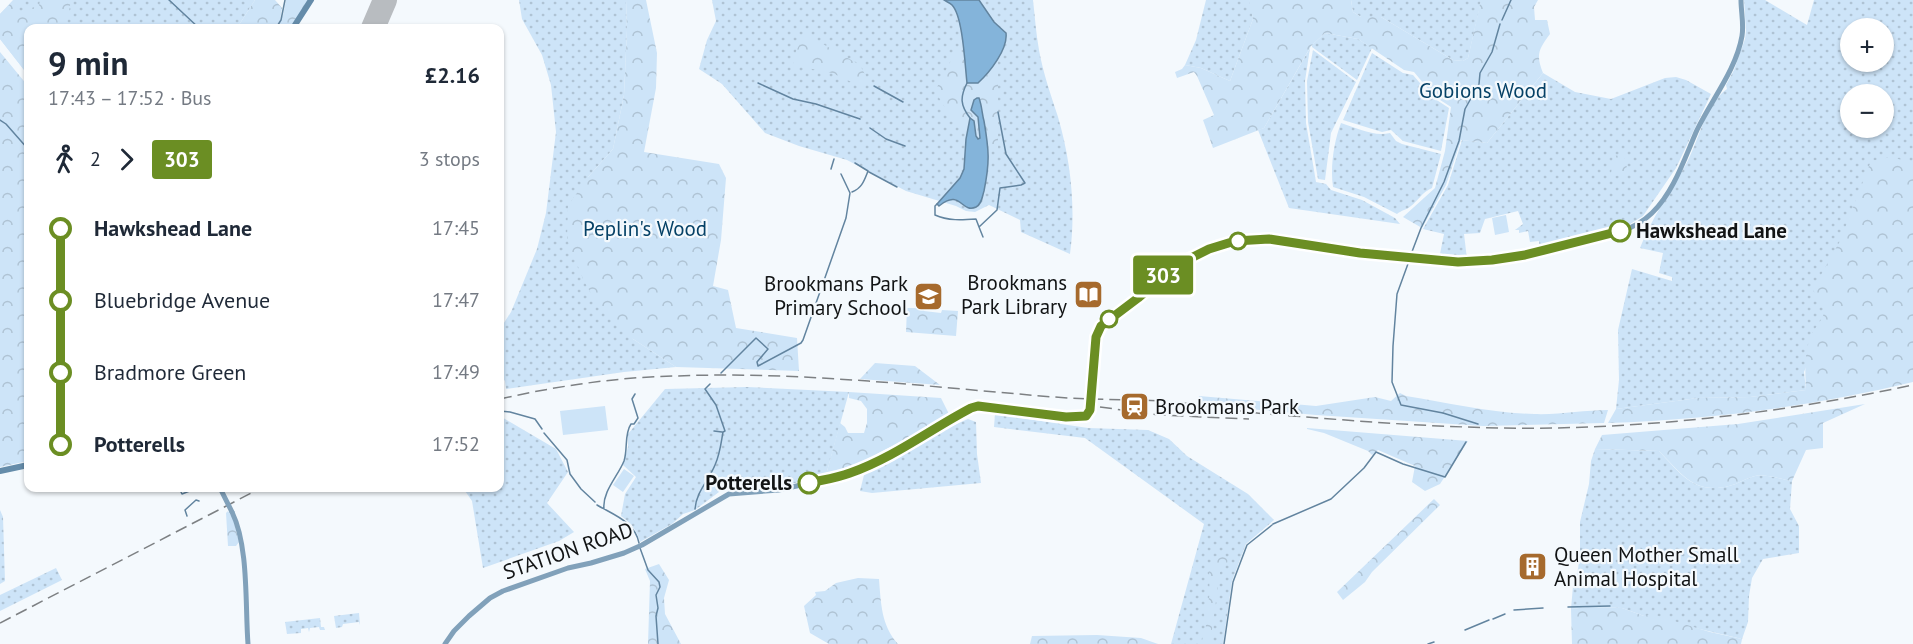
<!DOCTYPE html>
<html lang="en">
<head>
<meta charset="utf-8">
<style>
	:root { --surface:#fff; --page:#f6f6f7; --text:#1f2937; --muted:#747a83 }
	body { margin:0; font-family:"PT Sans",sans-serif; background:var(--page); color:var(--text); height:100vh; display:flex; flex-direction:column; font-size:22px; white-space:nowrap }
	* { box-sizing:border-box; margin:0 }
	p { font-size:20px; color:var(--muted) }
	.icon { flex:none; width:33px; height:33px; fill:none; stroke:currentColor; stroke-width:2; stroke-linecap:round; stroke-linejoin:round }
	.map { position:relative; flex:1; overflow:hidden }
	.sheet { position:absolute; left:24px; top:24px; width:480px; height:468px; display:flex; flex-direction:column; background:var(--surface); border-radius:12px; box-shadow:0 2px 4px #0004 }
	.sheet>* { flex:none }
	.badge { padding:0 12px; border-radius:4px; font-size:21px; line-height:39px }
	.buttons { position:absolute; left:1840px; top:18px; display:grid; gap:12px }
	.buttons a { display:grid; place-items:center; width:54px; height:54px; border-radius:50%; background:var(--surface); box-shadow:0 2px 4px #0004; font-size:30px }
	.map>.badge { position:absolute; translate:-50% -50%; box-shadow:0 0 0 3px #fff }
	.legs { display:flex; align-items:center; gap:9px; height:66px; padding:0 24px; font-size:20px }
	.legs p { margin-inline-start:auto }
	.headline { display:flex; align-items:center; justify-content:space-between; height:102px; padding:0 24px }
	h1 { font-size:33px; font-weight:700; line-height:45px }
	ul { padding:0 24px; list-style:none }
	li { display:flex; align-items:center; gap:21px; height:72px; font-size:22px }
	li i { display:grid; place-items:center; width:9px; height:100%; margin:0 8px; background:currentColor }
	li i::after { content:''; width:15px; height:15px; margin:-8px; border:4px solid; border-radius:50%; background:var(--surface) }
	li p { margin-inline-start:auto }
	li:first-child i { background:linear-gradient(#0000 50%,currentColor 0) }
	li:last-child i { background:linear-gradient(currentColor 50%,#0000 0) }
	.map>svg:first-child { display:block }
</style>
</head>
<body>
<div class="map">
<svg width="1913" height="644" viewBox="0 0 1913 644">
	<defs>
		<pattern id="grass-dots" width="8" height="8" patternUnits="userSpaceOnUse" patternTransform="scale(1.5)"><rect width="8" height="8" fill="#cde4f8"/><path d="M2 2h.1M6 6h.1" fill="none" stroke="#afc3d4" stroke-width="1.8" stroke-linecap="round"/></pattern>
		<pattern id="forest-crowns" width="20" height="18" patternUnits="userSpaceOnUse" patternTransform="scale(1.5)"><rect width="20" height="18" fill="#cde4f8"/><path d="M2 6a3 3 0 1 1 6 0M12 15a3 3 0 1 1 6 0" fill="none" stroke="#afc3d4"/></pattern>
	</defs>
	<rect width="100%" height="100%" fill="#f4f9fd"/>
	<!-- grass -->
	<path fill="url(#grass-dots)" fill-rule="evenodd" d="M13,0H255L237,28H28V75L0,39V14Z
		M519,0H626L627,30L624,95L613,149L588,177L633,339L676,367L624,372L506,389L505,381L500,375V329L511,312L537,249L546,213L556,132L551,85L542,55L522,19Z
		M712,0H1033C1035,17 1036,34 1039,50C1043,73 1051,95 1058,117C1071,161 1076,209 1070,254L1021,232L1020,220L989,205L975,212L966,211L956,206L906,191L847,160L799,146L765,133L722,84L699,69L707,40L716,21Z
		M1206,0H1249L1251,2L1253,19L1230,81L1201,68L1185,65L1196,40Z
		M1351,0H1481V2L1468,58L1463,61L1453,60L1381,17H1361L1353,12Z
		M1744,0H1765L1807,25L1814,0H1913V164L1832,303L1804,372L1806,390L1750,397L1698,398L1616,409L1619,380L1618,330L1632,269L1672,281V277L1659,273L1663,253L1640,248C1652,217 1669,195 1685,166C1698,144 1705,104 1727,89L1726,85L1734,70L1745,39L1746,31ZM1851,28H1884V62H1851ZM1851,94H1884V128H1851Z
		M1325,33L1358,39L1372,48L1357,80L1312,47V45Z
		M1310,48L1305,81L1306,123L1316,182L1326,184L1331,190L1362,200L1395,218L1400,224L1289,208L1258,130L1264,128Z
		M1313,50L1356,82L1331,133L1325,180L1318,179L1308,122L1307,81Z
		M1372,53L1403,73L1413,75L1432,97L1449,108L1441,151L1403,141L1391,130L1382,132L1343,120Z
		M1543,73L1575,92L1611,99L1665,78L1676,77L1686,80L1711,94L1676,168L1643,216L1627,226L1609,232L1540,250L1539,241L1530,242L1528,231L1519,233V230H1515L1523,224L1518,211L1485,219L1480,233L1464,234L1467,259H1439L1444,234L1423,229L1448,185L1462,140L1487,143Z
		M1341,123C1357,128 1374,137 1390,133L1396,141L1402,144L1441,154L1432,188C1421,193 1419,200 1411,206C1407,210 1401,210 1397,214L1364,197L1333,187C1330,167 1334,141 1341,123Z
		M747,387L849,392L826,475L779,487L743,486L723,489L695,510L683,514L672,524L640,542C638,532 630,522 621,516L625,494L636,477L623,465L628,447V434L665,389Z
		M995,414L1088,428L1148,430L1169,439L1187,456L1248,494L1274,520L1246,544L1232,581L1223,644H1171L1204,524L1085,438L994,427Z
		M500,416L556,449L568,472L547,503L574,532L559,541L483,568L472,501L463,488H500Z
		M968,419L976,422L977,454L981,483L872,493L860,491L865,471L939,432Z
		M1595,449L1659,451C1680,473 1694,495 1729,486C1738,484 1746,478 1755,476C1766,474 1781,479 1792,481L1790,509L1799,526V553L1763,559L1752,578L1749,596L1748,622L1742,639L1644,616L1622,608L1588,607L1571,609L1573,586L1578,569L1580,554V522L1589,484L1591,461Z
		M0,510L3,517L5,581L0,584Z
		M56,568L62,580L0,611V595Z
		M359,613L360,625L359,622L343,624L342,627L336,628L334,616Z
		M320,618L321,627H324L325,630H320L319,627L310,628L309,632L308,628L301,629V633L287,634L285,622Z"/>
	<!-- forest -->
	<path fill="url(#forest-crowns)" d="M14,0H18V19L27,9L39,6L40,0H71L66,28H28V75L0,39V14Z
		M255,0H275L282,8L280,21L283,15L286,0H308L290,28H237Z
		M626,0H646L657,53L656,88L644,152L719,164L726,178L721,240L713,286L728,290L736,328L797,338L799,371L676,367L633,339L599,308L583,279L567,239L568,206L588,177L613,149L624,95L627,30Z
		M1249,0H1351L1353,12L1361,17H1381L1453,60L1463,61L1468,58L1481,0H1538L1534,7L1535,20H1547L1550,34C1538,50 1536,55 1543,73L1487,143L1461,140L1446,185L1422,228L1403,217L1435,188L1445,151L1451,107L1434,96L1414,72L1404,70L1358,39L1325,33L1311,46L1264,128L1213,148L1203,120L1214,115L1197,76L1194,72L1177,78L1175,72L1182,69L1185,65L1201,68L1230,81L1253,19Z
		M805,34L860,65L869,82L860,86L832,73L793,65L796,51Z
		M956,51L963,56L969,84C983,81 989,72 998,61V150L981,140L966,135L949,114L935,91Z
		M0,52L28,86V461L0,467Z
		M1623,155L1627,163L1626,173L1615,176L1611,174L1613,156Z
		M1891,157L1913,163V382C1813,406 1712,420 1608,423L1616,409L1698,398L1750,397L1806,390C1805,373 1804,347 1813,332C1819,322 1825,317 1825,306L1815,294L1813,289L1840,241L1871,161Z
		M918,304L925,305L924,311L941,313L942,310L958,311L956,336L906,332L907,308H917Z
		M875,363L915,366L940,385L860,379Z
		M849,392L941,398L950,416L877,454L854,468L826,475L840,423L845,427L848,433H864L867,423V409L861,401L849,398Z
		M1400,393L1406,396C1449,403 1491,413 1534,414C1559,415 1584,410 1608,410L1604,423L1483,426L1316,415L1238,408L1198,402L1199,396L1316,406L1375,397L1391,401Z
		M1865,404L1823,423V448L1806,450L1792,481C1781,479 1766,474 1755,476C1746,478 1738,484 1729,486C1694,495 1681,473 1659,451L1595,449L1602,435L1738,424Z
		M1307,428L1468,441L1440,484L1425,491L1412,482L1415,466L1378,450L1372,455L1368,451L1324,433L1307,429Z
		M1434,499L1440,505L1372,572L1365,582L1343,600L1337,592Z
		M228,511L233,518L239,542L236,546H228L226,513Z
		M1224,554L1228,559L1227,564L1220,572L1210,644H1201L1206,626L1204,613C1216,591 1203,577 1214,557Z
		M659,564L669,580L664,598L665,614L681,644H648L650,581L645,569Z
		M858,578L879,579C881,603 881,625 898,644H829L810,633L804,606L816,595L815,592L825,591L836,583Z
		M1588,607L1622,608L1644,616L1651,614L1710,632L1742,639L1741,644H1572L1571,609Z
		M1097,635L1141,638L1158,644H1030L1032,636Z"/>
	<!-- pitch -->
	<path fill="#cde4f8" d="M1506,215L1509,232L1495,235L1492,218Z
		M605,406L608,430L563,435L560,411Z
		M624,469L634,476L623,492L613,485Z"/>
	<!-- water -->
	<path fill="#84b4da" stroke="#62849f" stroke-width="1.5" d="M944,0H979L994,22L1006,33C1008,49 990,72 978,83H967C965,66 963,16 952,5C950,3 947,2 944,0Z
		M977,98H979C982,106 982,114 984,121C989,150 990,162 984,191C982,197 982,204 976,207C961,214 961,188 939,206L937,204L960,178L964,169L966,139L970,118L974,121L976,136L978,139L980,138L978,117L971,110L974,100Z"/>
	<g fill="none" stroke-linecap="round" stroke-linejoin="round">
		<!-- stream -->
		<path stroke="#62849f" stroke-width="1.5" d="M169,0L199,28
			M1502,20L1511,0
			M276,28L281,20L285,0
			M758,83L793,99L816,104L860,119
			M967,83C960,97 960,105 970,118
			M874,86L903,102
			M0,120L6,124L28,149
			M870,128L886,139L905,146
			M831,169L834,159
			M869,172L897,187
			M852,192C862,188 864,181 868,171L855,163
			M937,204L935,206V215C948,221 962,220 976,219L979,227L997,210L1000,188L1021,185L1025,183L1006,154L998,112
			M979,227L983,237
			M1410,257L1421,228L1444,182L1459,141L1465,109L1479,84L1480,73L1492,52L1500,24
			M1409,261L1397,294L1393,346L1392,382L1401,405L1443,413L1478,424
			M721,373L756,338L768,349L757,362L758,366L801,343L803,340L846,218L850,193L841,174
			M500,411L510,412L535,419L542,429
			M714,431L722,432
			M544,433L567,460L570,474L581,489L595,502
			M179,488L182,494L197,488
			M597,505C614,515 635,522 639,543
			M604,509C602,492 618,476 624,461C628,449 624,434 631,424H634L638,418L632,399L635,394
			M695,509C696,492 709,480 715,465C720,454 721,443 723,432L725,431L716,405L705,389L710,384
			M187,516L185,510L196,500L199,501
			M1273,524L1331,499L1364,468L1376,452L1403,464L1445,477L1466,442
			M640,548L648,570L659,582L660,587L656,595L658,608L656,616L658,644
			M1568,607L1610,606
			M1514,610L1543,608
			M1493,619L1505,614
			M1465,630L1489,620
			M1224,644L1233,582L1247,545L1272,525
			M1428,644L1434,642"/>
		<!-- runway -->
		<path stroke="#b8bcc0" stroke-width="24" d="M373,28L385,0"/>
		<!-- secondary -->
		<path stroke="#81a1ba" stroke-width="5" d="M1092,390C1093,377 1093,337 1100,327C1110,314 1130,306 1142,294C1170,269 1198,248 1236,241C1264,235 1293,244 1321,248C1366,254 1411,260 1456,262C1495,263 1535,253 1572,244C1599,238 1632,233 1652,213C1674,192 1685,157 1697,130C1712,99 1736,70 1742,36C1744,24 1741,12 1741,0
			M232,512C249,547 245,605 248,644
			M445,644L454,631L469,616L490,598L503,591L568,568L591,563L624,553L642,545L729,494L779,490L849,474L921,438L971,408L978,406H988L1074,418L1084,417L1089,413"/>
		<!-- primary -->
		<path stroke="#658caa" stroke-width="6" d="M293,28L311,0
			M0,471L28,465"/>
		<!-- rail -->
		<path stroke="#7d8083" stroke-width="1.5" stroke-dasharray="12 6" stroke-linecap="butt" d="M500,399C557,386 618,377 676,376C802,371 929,387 1054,397C1090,400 1125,399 1161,401C1196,403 1232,411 1267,414C1333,419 1400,425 1466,427C1617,433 1766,416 1913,385
			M1100,407L1159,415L1249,419
			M0,623L261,488"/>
		<!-- secondary-bridge -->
		<path stroke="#81a1ba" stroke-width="5" d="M1089,413L1092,390
			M222,492L232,512"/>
	</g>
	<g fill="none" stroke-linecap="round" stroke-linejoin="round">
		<defs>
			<path id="line-1" d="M809,483C822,480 837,478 850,473C893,458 931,429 971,408L978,406L1066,417L1086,416L1090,410L1096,337L1101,326L1138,298L1175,266L1209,249L1235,241L1269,239L1360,253L1458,262L1492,260L1525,255L1620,231"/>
		</defs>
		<!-- line-1 casing -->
		<use href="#line-1" stroke="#fff" stroke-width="14"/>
		<!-- line-1 -->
		<use href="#line-1" stroke="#6b8e23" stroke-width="9"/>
	</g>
	<!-- icons -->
	<defs>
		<symbol id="library-square" viewBox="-11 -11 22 22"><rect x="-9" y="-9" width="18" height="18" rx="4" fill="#a66a2d" stroke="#f4f9fd"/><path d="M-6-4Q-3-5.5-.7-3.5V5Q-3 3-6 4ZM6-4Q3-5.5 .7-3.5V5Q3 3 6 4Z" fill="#fff"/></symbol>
		<symbol id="school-square" viewBox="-11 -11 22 22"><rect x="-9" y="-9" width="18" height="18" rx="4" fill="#a66a2d" stroke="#f4f9fd"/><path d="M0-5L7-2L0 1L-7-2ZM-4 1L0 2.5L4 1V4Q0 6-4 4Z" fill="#fff"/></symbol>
		<symbol id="station-square" viewBox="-11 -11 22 22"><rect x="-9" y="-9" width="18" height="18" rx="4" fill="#a66a2d" stroke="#f4f9fd"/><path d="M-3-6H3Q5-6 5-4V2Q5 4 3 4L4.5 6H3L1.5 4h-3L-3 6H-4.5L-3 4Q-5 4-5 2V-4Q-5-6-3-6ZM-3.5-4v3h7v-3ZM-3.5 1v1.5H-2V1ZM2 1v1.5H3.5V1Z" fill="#fff"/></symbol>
		<symbol id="building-square" viewBox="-11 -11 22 22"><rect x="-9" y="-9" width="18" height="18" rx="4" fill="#a66a2d" stroke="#f4f9fd"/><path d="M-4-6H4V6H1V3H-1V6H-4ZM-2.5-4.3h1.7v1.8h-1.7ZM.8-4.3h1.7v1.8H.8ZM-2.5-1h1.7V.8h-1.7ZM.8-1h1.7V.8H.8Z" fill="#fff"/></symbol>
	</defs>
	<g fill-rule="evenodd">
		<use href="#library-square" x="1072" y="278" width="33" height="33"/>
		<use href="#school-square" x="912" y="280" width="33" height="33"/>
		<use href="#station-square" x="1118" y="390" width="33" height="33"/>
		<use href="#building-square" x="1516" y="550" width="33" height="33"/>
	</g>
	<!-- markers -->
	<g fill="#fff" stroke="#6b8e23" stroke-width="3">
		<circle cx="1620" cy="231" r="10"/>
		<circle cx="1238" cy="241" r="8"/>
		<circle cx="1109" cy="319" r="8"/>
		<circle cx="809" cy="483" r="10"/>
	</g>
	<g text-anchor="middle" stroke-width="4.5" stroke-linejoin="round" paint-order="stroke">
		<!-- park labels -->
		<g font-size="21" fill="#054166" stroke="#f4f9fd">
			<text x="1483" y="98">Gobions Wood</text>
			<text x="645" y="236">Peplin's Wood</text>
		</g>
		<!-- stop labels -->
		<g font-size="21" font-weight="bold" fill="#121415" stroke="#f4f9fd" text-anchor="start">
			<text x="1636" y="238">Hawkshead Lane</text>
			<text x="792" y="490" text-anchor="end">Potterells</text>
		</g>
		<!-- poi labels -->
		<g font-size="21" fill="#121415" stroke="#f4f9fd" text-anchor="end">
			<text x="1067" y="290">Brookmans<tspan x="1067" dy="24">Park Library</tspan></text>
			<text x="908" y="291">Brookmans Park<tspan x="908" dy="24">Primary School</tspan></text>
			<text x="1155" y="414" text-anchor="start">Brookmans Park</text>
			<text x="1554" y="562" text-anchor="start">Queen Mother Small<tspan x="1554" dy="24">Animal Hospital</tspan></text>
		</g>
		<!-- street labels -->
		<g font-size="21" fill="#121415" stroke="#f4f9fd">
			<text transform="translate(568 551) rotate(-19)" y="7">STATION ROAD</text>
		</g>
	</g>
</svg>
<div class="buttons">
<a>+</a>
<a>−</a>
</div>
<b class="badge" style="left:1163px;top:275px;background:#6b8e23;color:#fff">303</b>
<section class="sheet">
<div class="headline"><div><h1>9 min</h1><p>17:43 – 17:52 · Bus</p></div><b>£2.16</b></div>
<div class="legs"><svg class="icon" aria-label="walk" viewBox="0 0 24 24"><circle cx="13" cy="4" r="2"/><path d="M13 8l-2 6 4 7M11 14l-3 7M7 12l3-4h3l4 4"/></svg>2<svg class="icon" aria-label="forward" viewBox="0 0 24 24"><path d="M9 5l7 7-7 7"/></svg><b class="badge" style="background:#6b8e23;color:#fff">303</b><p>3 stops</p></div>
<ul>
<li><i style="color:#6b8e23"></i><b>Hawkshead Lane</b><p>17:45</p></li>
<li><i style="color:#6b8e23"></i><span>Bluebridge Avenue</span><p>17:47</p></li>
<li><i style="color:#6b8e23"></i><span>Bradmore Green</span><p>17:49</p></li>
<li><i style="color:#6b8e23"></i><b>Potterells</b><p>17:52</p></li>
</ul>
</section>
</div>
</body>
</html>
